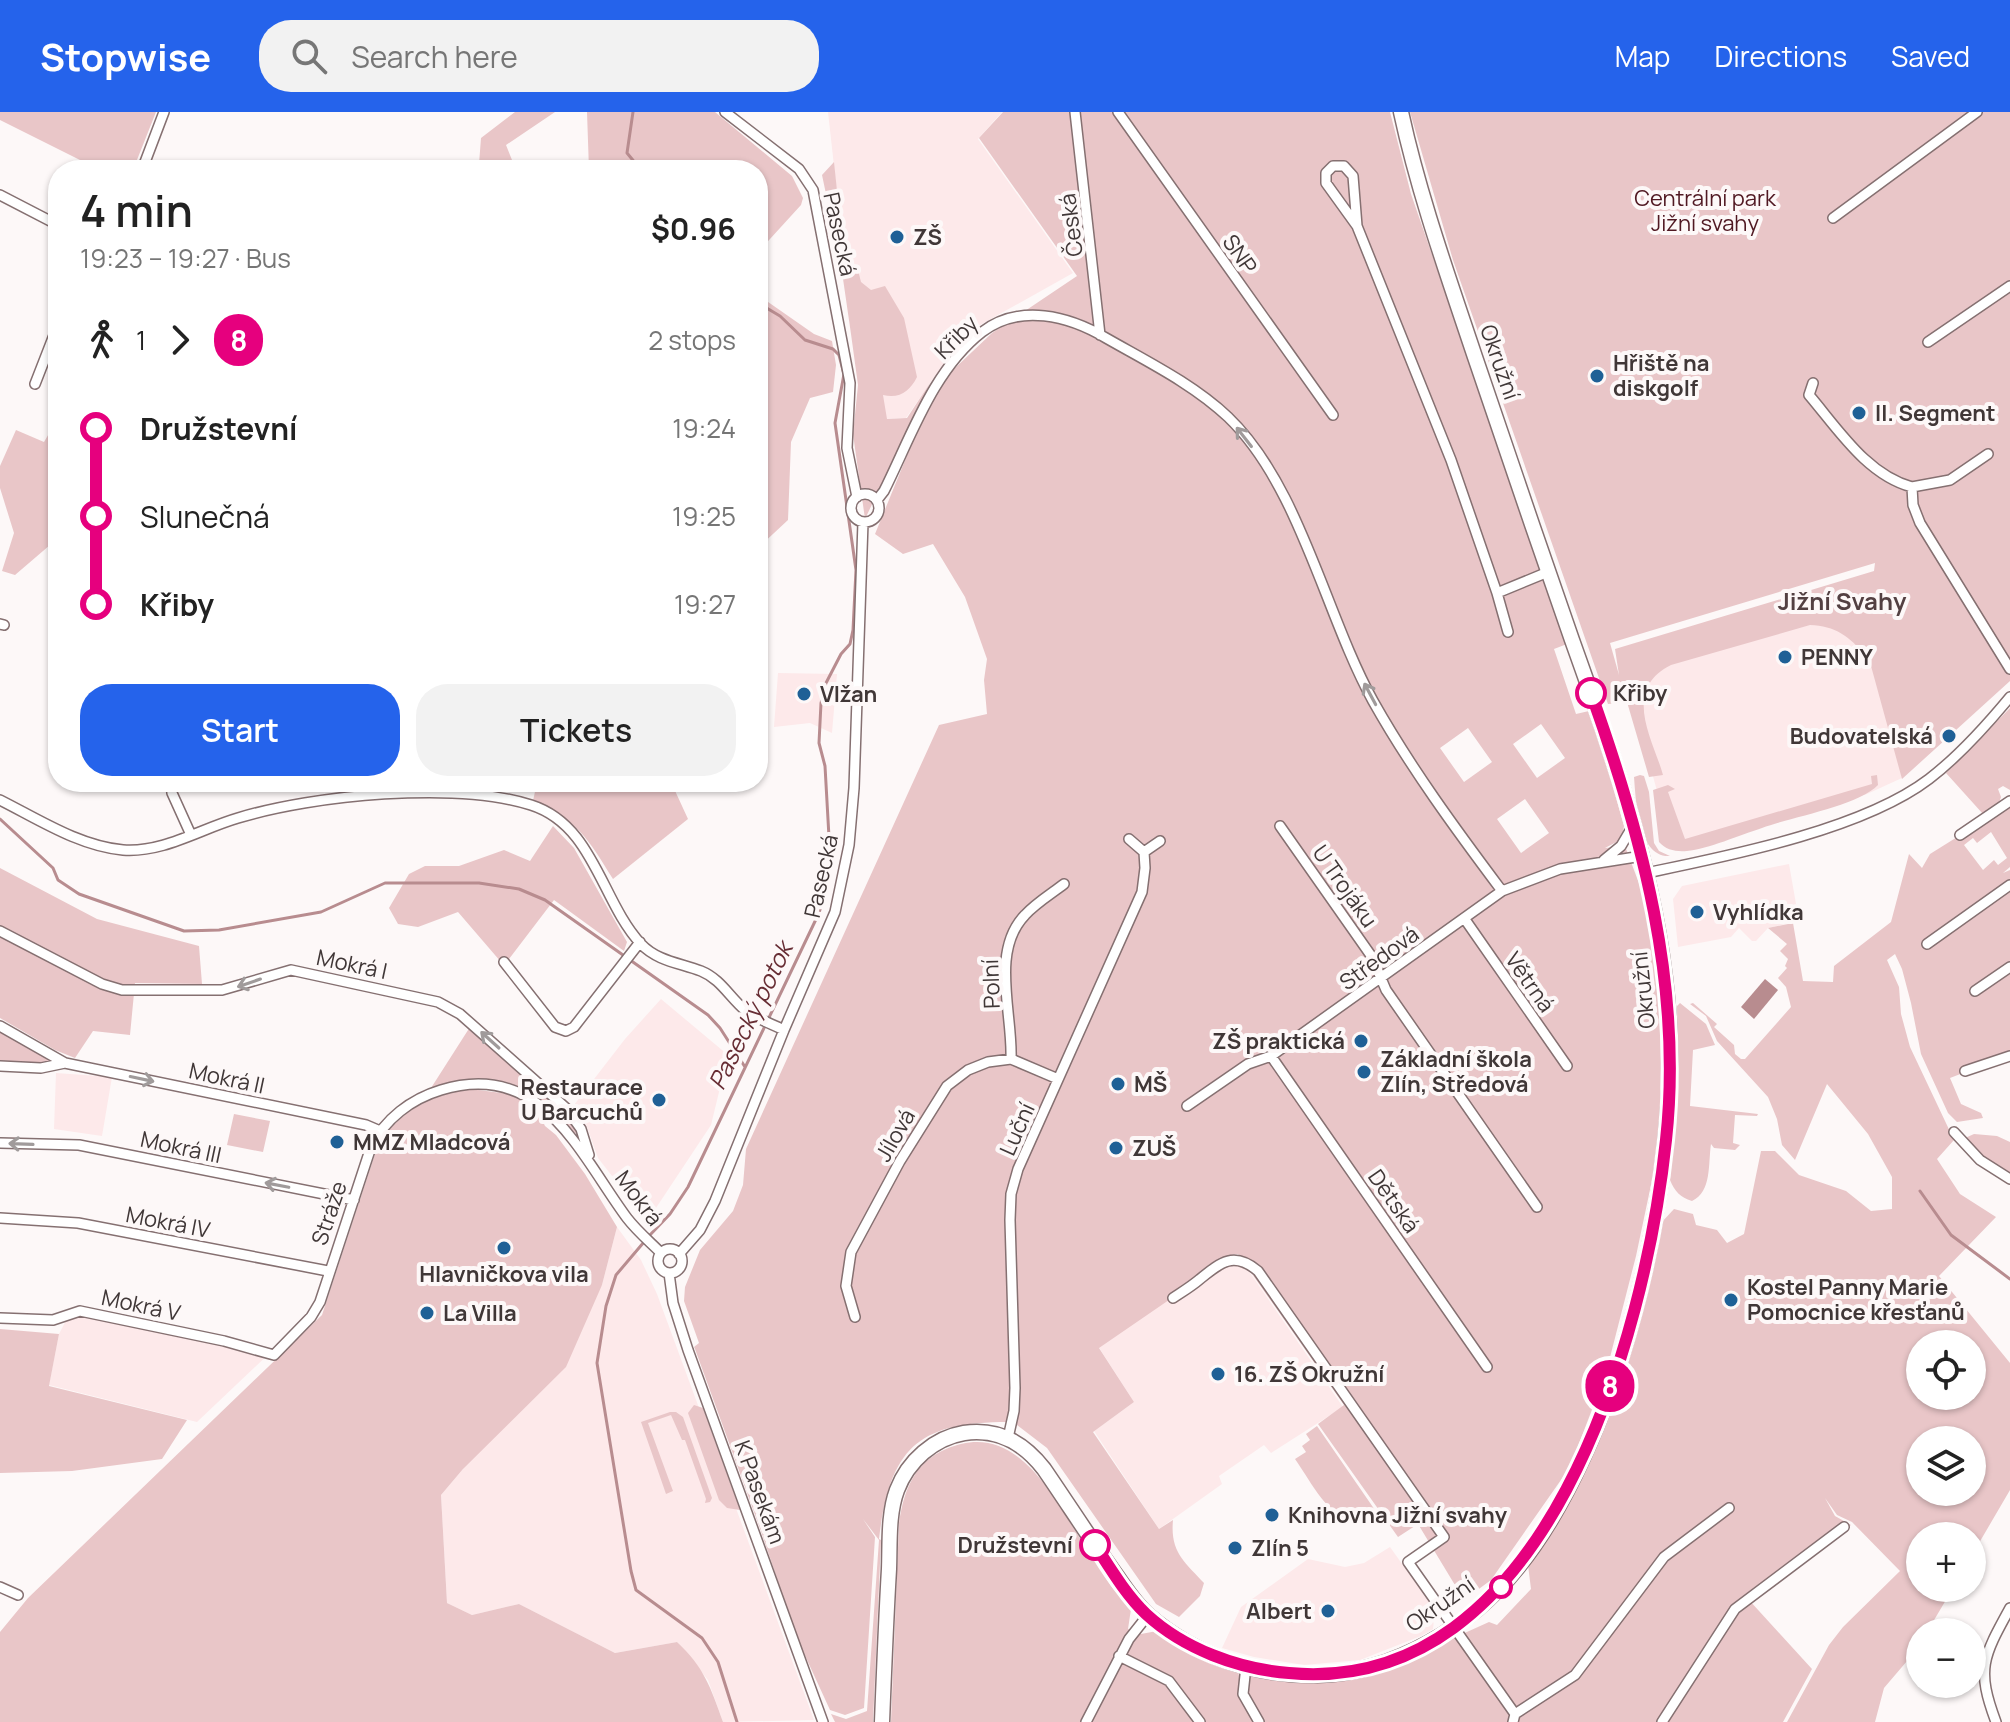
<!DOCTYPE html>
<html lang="en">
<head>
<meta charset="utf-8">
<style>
	:root { --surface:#fff; --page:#f2f2f2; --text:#222; --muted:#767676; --accent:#2563eb }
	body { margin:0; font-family:Manrope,sans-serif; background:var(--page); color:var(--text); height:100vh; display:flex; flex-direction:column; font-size:30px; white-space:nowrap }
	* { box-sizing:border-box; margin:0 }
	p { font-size:26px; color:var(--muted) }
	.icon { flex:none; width:44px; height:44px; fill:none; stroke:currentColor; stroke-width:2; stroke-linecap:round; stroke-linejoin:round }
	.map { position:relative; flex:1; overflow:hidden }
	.side { position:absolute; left:48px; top:48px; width:720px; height:632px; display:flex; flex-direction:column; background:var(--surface); border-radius:32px; box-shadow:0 2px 6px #0004 }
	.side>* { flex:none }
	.badge { padding:0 16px; border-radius:26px; font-size:28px; line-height:52px }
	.tools { position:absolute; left:1906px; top:1218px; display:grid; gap:16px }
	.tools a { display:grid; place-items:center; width:80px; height:80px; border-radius:50%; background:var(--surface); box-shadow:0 2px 6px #0004; font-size:40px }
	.map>.badge { position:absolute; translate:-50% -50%; box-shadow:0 0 0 4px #fff }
	.legs { display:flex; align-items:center; gap:12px; height:88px; padding:0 32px; font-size:26px }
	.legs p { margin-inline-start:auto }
	.headline { display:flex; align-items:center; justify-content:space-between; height:136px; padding:0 32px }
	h1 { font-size:44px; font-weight:600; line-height:60px }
	.primary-button { display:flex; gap:16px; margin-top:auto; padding:16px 32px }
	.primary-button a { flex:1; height:92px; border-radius:32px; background:var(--accent); color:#fff; font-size:32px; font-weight:600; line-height:92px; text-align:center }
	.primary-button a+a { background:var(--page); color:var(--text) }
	ul { padding:0 32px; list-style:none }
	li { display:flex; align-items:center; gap:28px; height:88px; font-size:30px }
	li i { display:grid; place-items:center; width:12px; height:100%; margin:0 10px; background:currentColor }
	li i::after { content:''; width:20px; height:20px; margin:-10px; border:6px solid; border-radius:50%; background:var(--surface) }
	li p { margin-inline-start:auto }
	li:first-child i { background:linear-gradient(#0000 50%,currentColor 0) }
	li:last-child i { background:linear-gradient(currentColor 50%,#0000 0) }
	header { display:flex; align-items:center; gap:48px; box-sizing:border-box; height:112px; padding:0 40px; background:var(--accent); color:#fff }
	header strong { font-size:38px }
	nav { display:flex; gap:44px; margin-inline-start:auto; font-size:28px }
	.search { width:560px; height:72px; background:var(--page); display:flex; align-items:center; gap:20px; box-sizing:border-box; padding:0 28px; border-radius:32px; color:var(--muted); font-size:30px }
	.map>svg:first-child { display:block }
</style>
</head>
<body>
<header>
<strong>Stopwise</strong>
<div class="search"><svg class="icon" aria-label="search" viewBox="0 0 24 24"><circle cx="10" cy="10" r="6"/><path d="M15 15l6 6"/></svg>Search here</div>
<nav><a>Map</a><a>Directions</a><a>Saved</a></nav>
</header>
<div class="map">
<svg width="2010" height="1610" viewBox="0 0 2010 1610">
	<rect width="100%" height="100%" fill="#fdf8f8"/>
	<!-- built -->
	<path fill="#fde9ea" d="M828,0H1002L978,27L1073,161L964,222L906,306L884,307L842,126Z
		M1872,483L1902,666L1867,682L1680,735L1667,715L1623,556Z
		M778,561L837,562L832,621L810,611L774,615Z
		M1789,752L1799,809L1768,816L1756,829H1752L1739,816L1731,825L1678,835L1673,787L1682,774Z
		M661,887L728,943L711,1013L650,1105L630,1087L598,1046L587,1015L574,993L625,927Z
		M56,961L112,965L102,1024L54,1017Z
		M617,1115L641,1148L657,1182L814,1608L723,1610L708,1568L677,1530L615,1541L519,1492L472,1503L447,1491L441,1383L463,1357L602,1173Z
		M1237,1142L1343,1295L1271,1341L1264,1333L1219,1364L1222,1372L1159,1417L1094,1319L1134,1290L1098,1234Z
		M73,1195L274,1237L197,1310L49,1273L59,1222Z
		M1390,1435L1435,1498L1433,1517L1421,1524L1360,1548L1304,1553L1254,1545L1222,1536L1241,1495L1308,1447L1345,1455L1364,1451Z"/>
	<!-- green -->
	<path fill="#e9c6c8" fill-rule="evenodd" d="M0,0H156L133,58H78L82,49L0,8Z
		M515,0H555L506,33L516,58H471L479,52L481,26Z
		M587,0H715L792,64L803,86L801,93L758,140V58H589Z
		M1003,0H1390L1411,82L1567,532L1554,537L1576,602L1589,599L1595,610L1624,714L1622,727L1605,736L1625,734L1643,782L1652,829L1659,889L1661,950L1660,996L1655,1054L1636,1144L1606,1261L1570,1355L1491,1468L1464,1488L1418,1412L1398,1425L1318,1312L1344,1293L1238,1142L1230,1143L1201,1166L1099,1236L1134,1290L1093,1320L1159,1417L1173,1408C1170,1440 1184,1449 1204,1471L1200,1484L1179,1505L1156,1492L1047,1336L1013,1310C919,1309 890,1334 879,1427L881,1428L873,1610H835L831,1602L846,1607L867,1599L879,1428L863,1407L875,1425L864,1596L845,1603L830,1598L797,1526L762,1422L695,1237L694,1235L699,1231L684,1189L685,1175L700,1138L733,1099L743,1073L746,1037L939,613L987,602L984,568L987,547L965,485L933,432L903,442L875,422L935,275L992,221L1077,164L979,26ZM1541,612L1565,646L1537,666L1513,632ZM1468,616L1492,650L1464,670L1440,636ZM1525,687L1549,721L1521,741L1497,707Z
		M1410,0H2010V569L1902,667L1868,543L1865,544C1850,524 1835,514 1810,513L1671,553C1621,578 1653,627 1663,663L1649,665L1627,590L1608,592L1453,148ZM1875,451L1874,459L1615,537L1619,563L1610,531Z
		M834,50L842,126L850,160L858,158L861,170L871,178L885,174L904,206L917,265C910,279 900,287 883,283L887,307L907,306L930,271L865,407L853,322L858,273L851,222L841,153L822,63Z
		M758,183L814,222L832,229L836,253L833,280L810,286L791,330L788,408L759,435L763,565L758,568Z
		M58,306V432L50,433L15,463L2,459L14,421L0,376V354L16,318L44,330Z
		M2010,596V678L2003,674L1998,677L2001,685L1999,691L1983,702L1946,661Z
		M1640,663L1644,664L1649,680L1654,731L1659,739L1670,744C1638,746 1636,689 1634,665Z
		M1877,663L1878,673C1858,694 1791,705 1762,716C1740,723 1708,737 1687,739C1676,740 1666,738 1659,730L1653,678L1668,673L1675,677L1668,680L1685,727L1872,672L1871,664Z
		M537,670H623L632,678L646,670H671L688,707L613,767C589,728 576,706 533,689Z
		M2010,692V755L2003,761L2010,758V943L1950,966L1961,992L1981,1001L1983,1006L1957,1010L1948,1001L1921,942L1911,891L1902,857L1895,842L1887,848L1899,875L1901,902L1910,935L1954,1028L1937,1047L1960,1082L1996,1105L1939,1164L2010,1251V1378L1972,1443V1424H1920V1476H1953L1927,1520H1920L1919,1535L1884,1576L1875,1610H1787L1829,1533L1843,1515L1900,1459L1852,1410L1837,1403L1825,1386L1835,1404L1851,1413L1749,1488L1812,1557L1783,1610H891L899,1411C904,1378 914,1351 946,1337C1019,1305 1055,1390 1087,1437C1094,1449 1102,1462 1111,1474C1117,1482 1125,1487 1131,1497L1128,1517L1141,1522L1157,1519L1194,1542L1238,1560L1240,1567L1251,1564L1286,1569L1320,1570L1427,1538L1489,1510L1497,1513L1531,1477L1528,1453L1574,1382L1606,1309L1630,1235L1661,1111L1674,1097L1693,1102L1696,1113L1717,1118L1727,1131L1744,1122L1761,1039H1775L1799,1063L1846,1079L1871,1099L1892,1097V1065L1868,1022L1827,972L1795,1048L1782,1033L1777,1007L1768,985L1717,929L1706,904L1690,892L1693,891L1717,912L1714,915L1734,933L1735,942L1741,947H1745L1791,895L1786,875L1778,866L1787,856L1785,854L1788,847L1780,839L1787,832L1768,816L1793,811L1803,869L1833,870L1834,854L1891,810L1909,742L1922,756L1930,742ZM1991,720L2007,746L1998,753L1994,748L1983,758L1964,733L1973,726L1977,731ZM1920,1232H1972V1284H1920ZM1920,1328H1972V1380H1920Z
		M553,714L574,736L627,830L624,839L554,788L509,847L501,850L458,800L418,815L398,812L389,796L409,762L425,754H459L504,738L530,749Z
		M0,756L97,807L199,834L202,872L135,871L130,923L93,919L75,946L55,938L0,906Z
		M1680,891L1706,912L1715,933L1693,938L1690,994L1758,1002L1757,1004L1735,1003L1733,1031L1740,1033L1735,1038L1714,1036L1711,1032C1708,1052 1712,1080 1692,1089C1680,1085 1675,1080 1670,1068L1678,980L1677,894Z
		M470,915L567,1003L579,1022L577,1023C531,973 497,961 431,976Z
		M0,918L51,947L50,952L0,951Z
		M471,977L509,982L536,995L545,1014L556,1023L585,1062L617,1115L602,1173L566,1255L463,1357L441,1383L447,1491L472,1503L519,1492L615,1541L677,1530C704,1555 711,1576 723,1610H0V1520L28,1486L322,1203L377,1036C398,999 430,983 471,977Z
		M234,1002L270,1009L263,1040L227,1033Z
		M1974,1022L1997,1024L2010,1030V1061L1982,1044L1965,1026Z
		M0,1217L59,1222L49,1274L187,1308L162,1347L72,1359L0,1361Z
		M694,1293L703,1296L740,1398L727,1396L719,1388L688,1301Z
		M670,1300H676L683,1305L712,1386L710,1390L705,1391L706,1387L685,1328H682L671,1303L648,1311L673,1379L666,1382L641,1310Z
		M1317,1314L1377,1401C1337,1427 1315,1375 1295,1347L1306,1340L1302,1334L1310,1328L1306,1322Z"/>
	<!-- water -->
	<path fill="#b88c8f" d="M1765,867L1778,878L1754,907L1741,895Z"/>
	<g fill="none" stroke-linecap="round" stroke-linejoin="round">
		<!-- stream -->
		<path stroke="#b88c8f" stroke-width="3" d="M633,0L627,41L641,58
			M0,707L53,756L58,768L79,782L184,819L219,818L321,800L385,771H479L519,777L545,788L708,903L720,916L745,955
			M1920,1079L1951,1123L2010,1167
			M649,1124L670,1102L688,1075L819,801L828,769L830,743L825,654L819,631L821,591L826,571L841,542L850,532L853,518L856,458L835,311L844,262L839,243L833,237L805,228L780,204L758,191
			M644,1130L616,1163L606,1194L597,1251L631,1459L636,1478L702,1526L718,1550L737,1610"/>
		<defs>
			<path id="street" d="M725,0L799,57L813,78L850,271L847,336L857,385
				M1075,0L1100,223
				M1118,0L1333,303
				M142,58L164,0
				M0,83L58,113
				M1833,106L1977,0
				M1357,114L1353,64L1344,54H1333L1326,61V71L1357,114L1451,348L1497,481L1548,460
				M1928,230L2010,174
				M1813,271L1809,283C1838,317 1867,363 1912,375L1913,393L1920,411L2010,557
				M35,272L58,213
				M1912,375L1950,368L1988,342
				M851 396a14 14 0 1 1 28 0a14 14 0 1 1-28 0Z
				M877,388L884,379C911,325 933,258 982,220C1020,191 1069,204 1106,226C1148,250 1193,272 1228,305C1300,374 1325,502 1373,589C1410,655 1457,719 1502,779
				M1497,481L1508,520
				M0,512L4,513
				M171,670L172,681L191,723
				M0,688C38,707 79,734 123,738C163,741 200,717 238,706C314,683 455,669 531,693C594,713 601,789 641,832C657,849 680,851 701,859C721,867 730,886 746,899C757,907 772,912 784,918
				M1280,714L1372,845L1386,878L1537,1095
				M1960,723L2010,689
				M1129,727L1144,740
				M1144,740L1160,729
				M1604,748L1621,734L1634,712
				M1646,761C1728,744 1862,718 1929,667C1959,644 1986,614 2010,585
				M1464,806L1567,954
				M0,819L102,872L122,878H222L291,858L438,890L460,902L566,996L581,1017L589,1043
				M1927,832L2010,773
				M504,850L555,915L566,919L574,915L640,830
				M1975,879L2010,855
				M0,914L65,951L366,1013L380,1019
				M1271,944L1487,1255
				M1011,947C1013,902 990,839 1025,803C1036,791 1051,782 1064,772
				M0,954L41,956L65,951
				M1965,959L2010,944
				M1187,994L1248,952L1271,944L1502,779L1560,757L1642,744
				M1954,1020L1980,1048L2010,1067
				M0,1031L79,1033L354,1088
				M0,1106L78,1111L328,1159
				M658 1149a12 12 0 1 1 24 0a12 12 0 1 1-24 0Z
				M679,1142L700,1118L715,1089L784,918L835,800L849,733L854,676L863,410
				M669,1161L673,1191L688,1238L823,1610
				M1173,1186C1182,1180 1192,1174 1200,1167C1221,1150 1234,1139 1258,1159L1444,1425L1408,1450L1515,1602L1513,1610
				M855,1205L846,1174L851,1140L900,1049L947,974L968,958L988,950L1011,947L1058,967
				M0,1206L53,1208L80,1199L224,1229L274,1243L311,1205L320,1190L371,1035C385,1007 411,987 441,978C542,947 579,1041 627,1106C637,1119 649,1129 661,1141
				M1008,1326L1014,1299L1015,1276L1010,1108L1011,1082L1018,1057L1142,780L1145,756L1144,740
				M0,1475L18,1483
				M1119,1544L1169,1569L1200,1610
				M1246,1554L1243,1582L1259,1610
				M1515,1602L1575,1563L1664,1445L1729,1396
				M1086,1610L1129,1527L1148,1503
				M1662,1610L1735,1497L1844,1415
				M1996,1610C1976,1557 1983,1545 2010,1496"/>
			<path id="secondary" d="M882,1610C884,1559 886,1508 889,1457C890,1431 888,1402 897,1378C908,1349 934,1326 964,1321C998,1316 1024,1331 1044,1357C1068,1392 1091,1428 1116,1463C1126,1477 1136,1493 1149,1504C1195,1544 1257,1564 1317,1563C1395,1561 1470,1515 1518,1455C1615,1335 1672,1094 1670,941C1668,797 1620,662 1572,528C1539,434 1507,339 1475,245C1448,164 1419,83 1401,0"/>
		</defs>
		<!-- street casing -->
		<use href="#street" stroke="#857071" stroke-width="12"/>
		<!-- secondary casing -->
		<use href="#secondary" stroke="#857071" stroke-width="17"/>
		<!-- street -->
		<use href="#street" stroke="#fff" stroke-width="9"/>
		<!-- secondary -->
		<use href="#secondary" stroke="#fff" stroke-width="14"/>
	</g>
	<!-- one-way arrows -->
	<defs><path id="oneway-shaft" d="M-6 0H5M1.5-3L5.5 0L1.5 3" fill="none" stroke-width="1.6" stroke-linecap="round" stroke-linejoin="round" transform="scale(2)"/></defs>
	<g stroke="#a09b9b">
		<use href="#oneway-shaft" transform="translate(1244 325) rotate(-128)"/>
		<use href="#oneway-shaft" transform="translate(1370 582) rotate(-118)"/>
		<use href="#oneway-shaft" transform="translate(249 871) rotate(161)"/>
		<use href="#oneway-shaft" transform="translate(490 928) rotate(-138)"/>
		<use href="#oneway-shaft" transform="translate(142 967) rotate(12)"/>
		<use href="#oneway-shaft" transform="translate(21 1032) rotate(-178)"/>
		<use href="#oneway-shaft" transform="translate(277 1073) rotate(-169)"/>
	</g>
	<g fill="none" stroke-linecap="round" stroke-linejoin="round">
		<defs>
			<path id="line-1" d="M1095,1433C1110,1456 1126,1483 1146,1502C1184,1537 1238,1557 1289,1561C1547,1585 1645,1225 1666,1028C1683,874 1642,724 1591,581"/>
		</defs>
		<!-- line-1 casing -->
		<use href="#line-1" stroke="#fff" stroke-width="18"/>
		<!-- line-1 -->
		<use href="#line-1" stroke="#e6007e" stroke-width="12"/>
	</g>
	<!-- markers -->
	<g fill="#1f6096" stroke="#fdf8f8" stroke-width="3">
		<circle cx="897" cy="125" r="8"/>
		<circle cx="1597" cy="264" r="8"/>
		<circle cx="1859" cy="301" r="8"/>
		<circle cx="1785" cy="545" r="8"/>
		<circle cx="804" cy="582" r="8"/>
		<circle cx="1949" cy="624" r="8"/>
		<circle cx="1697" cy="800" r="8"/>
		<circle cx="1361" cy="929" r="8"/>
		<circle cx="1364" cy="960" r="8"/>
		<circle cx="1118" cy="972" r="8"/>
		<circle cx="659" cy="988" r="8"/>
		<circle cx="337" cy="1030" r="8"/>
		<circle cx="1116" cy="1036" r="8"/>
		<circle cx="504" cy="1136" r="8"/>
		<circle cx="1731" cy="1188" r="8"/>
		<circle cx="427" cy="1201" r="8"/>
		<circle cx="1218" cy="1262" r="8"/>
		<circle cx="1272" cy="1403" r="8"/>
		<circle cx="1235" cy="1436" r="8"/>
		<circle cx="1328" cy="1499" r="8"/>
	</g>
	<g fill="#fff" stroke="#e6007e" stroke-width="4">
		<circle cx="1591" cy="581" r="14"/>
		<circle cx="1095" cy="1433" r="14"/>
		<circle cx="1501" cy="1475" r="10"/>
	</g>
	<g text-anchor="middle" stroke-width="8" stroke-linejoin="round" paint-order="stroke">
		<!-- park labels -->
		<g font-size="22" fill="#501822" stroke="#fdf8f8">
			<text x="1705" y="94">Centrální park<tspan x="1705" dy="25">Jižní svahy</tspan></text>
		</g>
		<!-- street labels -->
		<g font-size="22" fill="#403737" stroke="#fdf8f8">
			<text transform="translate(1071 113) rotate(-97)" y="8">Česká</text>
			<text transform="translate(840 122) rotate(78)" y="8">Pasecká</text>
			<text transform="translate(1240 142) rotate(55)" y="8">SNP</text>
			<text transform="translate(956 225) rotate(-45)" y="8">Křiby</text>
			<text transform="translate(1500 250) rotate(71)" y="8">Okružní</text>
			<text transform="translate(821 764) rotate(-77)" y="8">Pasecká</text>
			<text transform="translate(1345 774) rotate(55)" y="8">U Trojáku</text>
			<text transform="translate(1379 846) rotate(-36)" y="8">Středová</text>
			<text transform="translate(352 852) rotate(12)" y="8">Mokrá I</text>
			<text transform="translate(1530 870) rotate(55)" y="8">Větrná</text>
			<text transform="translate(991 872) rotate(-92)" y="8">Polní</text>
			<text transform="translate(1643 878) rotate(-96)" y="8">Okružní</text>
			<text transform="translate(227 966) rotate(12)" y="8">Mokrá II</text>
			<text transform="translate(1017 1017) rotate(-66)" y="8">Luční</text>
			<text transform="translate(895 1023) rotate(-60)" y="8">Jílová</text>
			<text transform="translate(181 1035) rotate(12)" y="8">Mokrá III</text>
			<text transform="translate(639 1086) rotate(53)" y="8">Mokrá</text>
			<text transform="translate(1394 1089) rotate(55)" y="8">Dětská</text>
			<text transform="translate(329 1101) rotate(-71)" y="8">Stráže</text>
			<text transform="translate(168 1110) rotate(11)" y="8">Mokrá IV</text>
			<text transform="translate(141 1193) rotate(12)" y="8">Mokrá V</text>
			<text transform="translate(760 1380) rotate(70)" y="8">K Pasekám</text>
			<text transform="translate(1440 1492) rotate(-35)" y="8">Okružní</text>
		</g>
		<!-- poi labels -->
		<g font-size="22" font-weight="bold" fill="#403737" stroke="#fdf8f8" text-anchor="start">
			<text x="913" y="133">ZŠ</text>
			<text x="1613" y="259">Hřiště na<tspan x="1613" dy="25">diskgolf</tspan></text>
			<text x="1875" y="309">II. Segment</text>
			<text x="1801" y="553">PENNY</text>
			<text x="820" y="590">Vlžan</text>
			<text x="1933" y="632" text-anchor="end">Budovatelská</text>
			<text x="1713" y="808">Vyhlídka</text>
			<text x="1345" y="937" text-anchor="end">ZŠ praktická</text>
			<text x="1380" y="955">Základní škola<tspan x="1380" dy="25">Zlín, Středová</tspan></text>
			<text x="1134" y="980">MŠ</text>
			<text x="643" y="983" text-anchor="end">Restaurace<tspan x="643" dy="25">U Barcuchů</tspan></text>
			<text x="353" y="1038">MMZ Mladcová</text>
			<text x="1132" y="1044">ZUŠ</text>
			<text x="504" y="1170" text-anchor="middle">Hlavničkova vila</text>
			<text x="1747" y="1183">Kostel Panny Marie<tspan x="1747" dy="25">Pomocnice křesťanů</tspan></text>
			<text x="443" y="1209">La Villa</text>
			<text x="1234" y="1270">16. ZŠ Okružní</text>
			<text x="1288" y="1411">Knihovna Jižní svahy</text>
			<text x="1251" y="1444">Zlín 5</text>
			<text x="1312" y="1507" text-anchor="end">Albert</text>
		</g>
		<!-- stop labels -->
		<g font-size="22" font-weight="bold" fill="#403737" stroke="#fdf8f8" text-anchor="start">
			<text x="1613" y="589">Křiby</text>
			<text x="1073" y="1441" text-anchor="end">Družstevní</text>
		</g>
		<!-- neighbourhood labels -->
		<g font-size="24" font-weight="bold" fill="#534042" stroke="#fdf8f8">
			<text x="1842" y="498">Jižní Svahy</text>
		</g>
		<!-- water labels -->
		<g font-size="24" font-style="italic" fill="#672d34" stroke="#fdf8f8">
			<text transform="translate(751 904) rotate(-64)" y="8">Pasecký potok</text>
		</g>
	</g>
</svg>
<div class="tools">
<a><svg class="icon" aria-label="locate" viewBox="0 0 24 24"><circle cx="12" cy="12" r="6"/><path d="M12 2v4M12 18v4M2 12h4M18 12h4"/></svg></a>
<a><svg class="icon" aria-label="layers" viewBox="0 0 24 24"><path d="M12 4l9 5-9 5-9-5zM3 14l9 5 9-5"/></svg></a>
<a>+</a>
<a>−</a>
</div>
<b class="badge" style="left:1610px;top:1274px;background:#e6007e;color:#fff">8</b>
<section class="side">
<div class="headline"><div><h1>4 min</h1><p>19:23 – 19:27 · Bus</p></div><b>$0.96</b></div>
<div class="legs"><svg class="icon" aria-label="walk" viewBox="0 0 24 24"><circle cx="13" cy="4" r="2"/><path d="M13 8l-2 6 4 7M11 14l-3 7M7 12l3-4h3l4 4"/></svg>1<svg class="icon" aria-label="forward" viewBox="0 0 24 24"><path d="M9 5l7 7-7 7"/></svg><b class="badge" style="background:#e6007e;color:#fff">8</b><p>2 stops</p></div>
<ul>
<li><i style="color:#e6007e"></i><b>Družstevní</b><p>19:24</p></li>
<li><i style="color:#e6007e"></i><span>Slunečná</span><p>19:25</p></li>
<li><i style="color:#e6007e"></i><b>Křiby</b><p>19:27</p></li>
</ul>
<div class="primary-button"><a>Start</a><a>Tickets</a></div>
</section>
</div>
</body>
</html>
